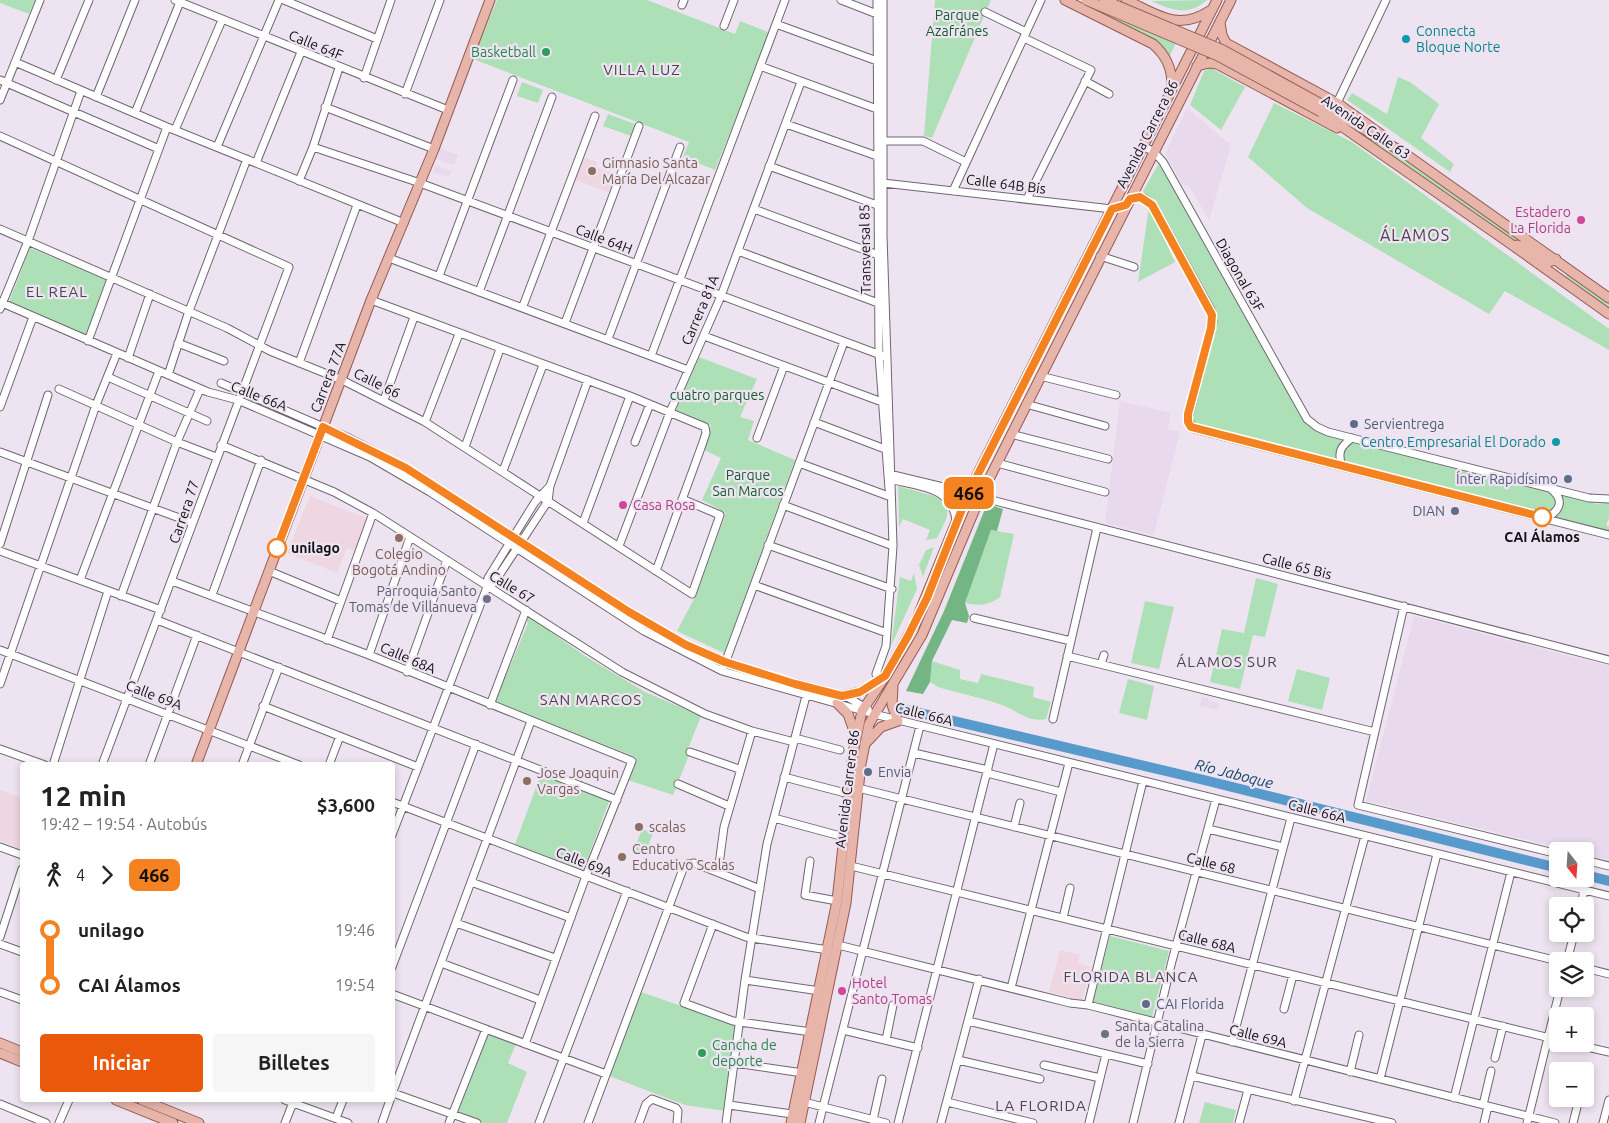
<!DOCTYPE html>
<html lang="es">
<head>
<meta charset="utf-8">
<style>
	:root { --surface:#fff; --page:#f6f6f6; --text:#222; --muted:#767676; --accent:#ea580c }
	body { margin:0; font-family:Ubuntu,sans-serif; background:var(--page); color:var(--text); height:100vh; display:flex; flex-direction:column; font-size:19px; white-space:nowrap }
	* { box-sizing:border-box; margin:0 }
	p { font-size:16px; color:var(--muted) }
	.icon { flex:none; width:28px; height:28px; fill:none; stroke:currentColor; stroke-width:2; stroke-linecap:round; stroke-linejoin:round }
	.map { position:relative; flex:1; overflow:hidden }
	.panel { position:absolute; left:20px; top:762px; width:375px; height:340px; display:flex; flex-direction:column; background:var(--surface); border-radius:5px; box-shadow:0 2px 8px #0003 }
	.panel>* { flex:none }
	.badge { padding:0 10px; border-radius:8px; font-size:18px; line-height:32px }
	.needle { width:32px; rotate:163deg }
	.tools { position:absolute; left:1549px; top:842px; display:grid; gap:10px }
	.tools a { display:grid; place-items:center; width:45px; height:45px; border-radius:5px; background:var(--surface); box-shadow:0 2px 8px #0003; font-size:25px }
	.map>.badge { position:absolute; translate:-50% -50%; box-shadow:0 0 0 2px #fff }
	.legs { display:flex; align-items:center; gap:8px; height:55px; padding:0 20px; font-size:16px }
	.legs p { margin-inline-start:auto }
	.overview { display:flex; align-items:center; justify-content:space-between; height:85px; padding:0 20px }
	h1 { font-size:28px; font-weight:700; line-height:38px }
	.cta { display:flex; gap:10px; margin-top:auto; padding:10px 20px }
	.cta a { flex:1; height:58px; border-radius:5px; background:var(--accent); color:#fff; font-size:20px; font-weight:700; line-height:58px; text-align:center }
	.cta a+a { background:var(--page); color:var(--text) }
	ul { padding:0 20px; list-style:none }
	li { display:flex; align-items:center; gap:18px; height:55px; font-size:19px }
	li i { display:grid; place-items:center; width:8px; height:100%; margin:0 6px; background:currentColor }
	li i::after { content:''; width:12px; height:12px; margin:-6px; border:4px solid; border-radius:50%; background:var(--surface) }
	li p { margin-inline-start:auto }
	li:first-child i { background:linear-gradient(#0000 50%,currentColor 0) }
	li:last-child i { background:linear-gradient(currentColor 50%,#0000 0) }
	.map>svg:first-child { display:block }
</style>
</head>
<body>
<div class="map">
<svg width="1609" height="1123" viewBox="0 0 1609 1123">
	<rect width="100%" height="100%" fill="#eee4f1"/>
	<!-- built -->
	<path fill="#e9d9ed" d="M1187,108L1231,145L1209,220L1189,186L1182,184L1165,154Z
		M440,148L458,155L454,165L436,159Z
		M435,165L451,171L449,177L433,172Z
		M1120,401L1171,413L1168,429L1180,432L1154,535L1105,523Z
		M1414,616L1609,666V860L1585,854V851H1573L1366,801Z
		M1202,696L1219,704L1218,710L1200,706Z"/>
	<!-- education -->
	<path fill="#efd7e1" d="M583,157L597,162L595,167L617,175L611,193L575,180Z
		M310,496L369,519L356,551L347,548L337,573L287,553Z
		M0,790L22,798V849L0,841Z
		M1060,950L1080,955L1078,963L1091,967L1082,1001L1049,992Z"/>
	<!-- green -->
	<path fill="#aee0b8" d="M0,0H35L29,14L0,3Z
		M497,0H647L735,34L740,21L770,33L715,170L683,157L689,142L473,59Z
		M935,0H991L932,138L924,136Z
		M1069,0H1075L1176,43L1169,57Z
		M1207,0C1188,17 1172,10 1151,1Z
		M1211,68L1245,87L1221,130L1190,105L1204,71Z
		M1398,77L1410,82L1439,104L1421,138L1454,164L1450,172L1347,100L1352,93L1387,114Z
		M522,82L543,90L538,103L517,96Z
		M1274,103L1352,142L1609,329V350L1505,291L1489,314L1307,208L1248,157Z
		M608,114L635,124L631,136L603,126Z
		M1331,114L1401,157L1550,259L1519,244Z
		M1159,163L1219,271L1313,428L1334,436L1597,504L1609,503V518L1606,525L1609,527V531L1193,424L1190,420L1217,319L1214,309L1156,200L1142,193Z
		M1149,207L1175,262L1138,282Z
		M30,248L106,279L86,336L9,302Z
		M1567,273L1609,303V308L1566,276Z
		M699,357L757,379L740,417L754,421L748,440L795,460L724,653L677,631L696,595L726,513L702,500L721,458L704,450L711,425L673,409Z
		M898,486L941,498C955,509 943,525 937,538L926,540L930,530L903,519L899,527Z
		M991,530L1014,534L1000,597C988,606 979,606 965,603Z
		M934,547L923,577L919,565L926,550Z
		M914,573L917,589L891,646L900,577L911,581Z
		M1256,578L1278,584L1265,637L1253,635L1240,689L1210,682L1222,629L1244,633Z
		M1145,601L1174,607L1159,669L1131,663Z
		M528,616L585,656L645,692L701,716L686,754L689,755L673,795L628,780L636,757L495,702L528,623L526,620Z
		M932,661L960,670V679L978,683L981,674L1034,687L1033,697L1051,702L1046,719C1028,723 1015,709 999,704C979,697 958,693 938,687L930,682Z
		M1297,669L1330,678L1322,710L1288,701Z
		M1128,679L1154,686L1147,720L1119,713Z
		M541,774L610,799L583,871L514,847Z
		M642,829L653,833L645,854L634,850Z
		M1110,936L1169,951L1152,1017L1093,1002Z
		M641,992L736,1025L725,1111L685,1105L609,1076Z
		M485,1033L516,1044L508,1063L527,1072L507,1123H484L456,1112Z
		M1205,1102L1236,1110L1233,1123H1199Z"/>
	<!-- forest -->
	<path fill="#73b683" d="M987,504L1003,509L997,531L991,530L965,603L969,616L967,623L952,620L932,661L930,682L923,694L906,691L944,611Z"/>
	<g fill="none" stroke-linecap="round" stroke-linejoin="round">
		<!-- river -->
		<path stroke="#589acc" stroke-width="10" d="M903,709L1204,780L1558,868
			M1585,875L1609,881"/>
		<defs>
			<path id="minor" d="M175,0L448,110
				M284,0L377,39
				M841,0L877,14
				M877,0L879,355L889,489
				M682,5L684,0
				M985,12L1026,32
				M776,24L877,61
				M724,26L734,0
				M1024,38L1091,70L1027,199
				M15,62L167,127L404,223
				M760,66L877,109
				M364,78L391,0
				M0,80L159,149
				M56,80L89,0
				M1085,81L1109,94
				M405,94L440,0
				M96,97L135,0
				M0,100L40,0
				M1337,103L1386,0
				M325,107L434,149
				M135,113L180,2
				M786,124L877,156
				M175,130L222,20
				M0,136L289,267L102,765
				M883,141H923L966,162
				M1143,146L1154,152L1163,162L1307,419L1317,427L1328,432L1589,498L1609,499
				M217,147L279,0
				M313,147L420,183L886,357
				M256,163L301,52
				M769,166L877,205
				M299,181L313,147L339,68
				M883,183L1112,209L1126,205
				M953,191L1041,0
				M1129,199L1144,198L1153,205L1211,310L1213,321L1188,419L1194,429L1609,535
				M754,209L881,256
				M0,229L227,328L270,351L342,380L425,422L692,594L720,515L682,499
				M738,251L878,303
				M1100,256L1134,267
				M389,258L688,370
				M439,276L513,80
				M479,292L552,97
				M371,300L630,396L705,427L706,433L702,445L656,571
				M0,302L208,392L238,400L370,457L430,492L644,631L722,671L874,714L1609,896
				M523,306L595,116
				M0,309L28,241L81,91
				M565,323L639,126
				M704,336L882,402
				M608,339L680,147
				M88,341L167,127
				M178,343L224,361
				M651,356L785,0
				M128,358L150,294
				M299,363L357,205
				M168,375L189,311L247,159
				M1040,376L1116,395
				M108,377L207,421
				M221,383L349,438L406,468L629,612L686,645L742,669L847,697L868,709
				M59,389L177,442L216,457
				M384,400L414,317
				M1026,404L1105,426
				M0,407L33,317
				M425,422L459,334
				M814,422L885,449
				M1011,434L1108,459
				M757,438L784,366
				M635,442L650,404
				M221,445L334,492L373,513L622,672L705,714L752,731L794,742
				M465,447L500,349
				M0,452L193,523
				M799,463L891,497
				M997,463L1105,492
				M1342,466C1337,452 1341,446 1352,438
				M503,471L543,365
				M889,474L968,493
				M889,479C917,486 952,486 956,520
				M980,497L1609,660
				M783,505L893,546
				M1546,518C1560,511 1565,500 1551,489
				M583,523L630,396
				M0,544L48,395
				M768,545L892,589
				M619,546L670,412L721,296L801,82
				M0,551L161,610
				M269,571L341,601
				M80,580L159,371
				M172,581L369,655L632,761L586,876L525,1044
				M754,585L887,633
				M487,587L494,583L548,501L550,486L588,380
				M212,595L261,460
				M121,596L177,442L200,389
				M1404,606L1358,805L1558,854
				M974,618L1071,641
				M157,620L617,800
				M327,640L373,513
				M0,650L299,765
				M369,655L410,537
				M1067,656L1375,732
				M1101,664L1104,655
				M724,666L844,342
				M407,672L447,560
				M876,674L886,646L893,546L883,235V0
				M0,684L96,405L117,353
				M490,705L526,610
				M263,706L418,767
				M1053,719L1097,528
				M795,738L840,750
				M0,749L45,765
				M690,752L739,769
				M914,753L988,770
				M53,765L108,591
				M149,765L197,635
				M242,765L279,667
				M329,765L340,736
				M987,773L1061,792
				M784,777L849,794
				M678,784L729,806
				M858,788L1558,961
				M392,802L746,937L828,950
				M774,818L844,837
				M1014,827L1020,803
				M1208,829L1283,847
				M392,835L487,587L488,578L535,502L550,486
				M0,847L22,855
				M1585,860L1609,866
				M810,861L805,895L837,901
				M851,866L1558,1040
				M718,872L724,827L752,731
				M471,882L571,918
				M1581,906L1584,890
				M1063,918L1070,888
				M456,923L555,958
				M713,924L684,1003L733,1021L811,1032
				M0,937L22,869
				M0,944L22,952
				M838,945L1070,1003L1088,1005L1555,1123
				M1567,961L1574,934
				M441,963L540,1000
				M392,967L476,744
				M1585,968L1609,974
				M745,980L813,990
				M1011,988L1069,763
				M0,992L22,1000
				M392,994L606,1074
				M1088,1005L1143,781
				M1284,1009L1293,975
				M968,1021L1148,1064
				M843,1030L918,1048
				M886,1040L893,1005
				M1232,1042L1291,818
				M1574,1044L1609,1052
				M1495,1058L1503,1026
				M958,1060L1040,1079
				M735,1063L796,1072
				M1044,1065L1100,1078
				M1350,1072L1359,1035
				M1192,1076L1392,1123
				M1380,1079L1437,854
				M393,1093L477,1123
				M392,1094L531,721
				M1454,1098L1511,872
				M285,1100L348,1123
				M1294,1101L1365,836
				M804,1102L886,1123
				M947,1102L1033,1123
				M0,1104L46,1123
				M729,1105L792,1114
				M1483,1105L1491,1071
				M336,1118L343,1100
				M873,1120L882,1079
				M59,1123L69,1100
				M285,1123L294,1100
				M382,1123L390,1100
				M449,1123L486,1029
				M539,1123L627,891
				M588,1123L683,869L688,864L694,863L760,889
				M639,1123L646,1104L652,1099L676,1108L678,1111L677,1123
				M726,1123L745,980L767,844L806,696
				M819,1123L920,726
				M898,1123L994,744
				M941,1123L979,979
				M1089,1123L1106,1054
				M1133,1123L1172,961L1216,799
				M1179,1123L1202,1035
				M1239,1123L1248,1090
				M1484,1123L1488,1106
				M1527,1123L1560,989
				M1573,1123L1579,1099
				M1603,1123L1609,1100"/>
			<path id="major" d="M1065,0L1153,44C1167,56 1172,69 1172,86
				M1126,0C1158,15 1178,32 1211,10
				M1220,22L1222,35L1226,43L1337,103L1382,135
				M1197,66L1209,63L1217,64L1337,128
				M1323,105L1404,153L1609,298
				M1321,112L1508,242L1609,314
				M1517,245L1530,249L1549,262L1556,259
				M842,696L860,692L879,681
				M837,703L848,714L855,734
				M865,744L881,727L898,721L892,705L893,687
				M196,765L371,300L434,149L490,0
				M0,1043L22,1052
				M0,1053L22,1062
				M116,1100L173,1123
				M142,1100L199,1123
				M791,1123L837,901L853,753L862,711L885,677L915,623L968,493L1217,0
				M800,1123L846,903L861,764L869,724L922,635L980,497L1231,0"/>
		</defs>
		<!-- minor casing -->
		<use href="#minor" stroke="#706672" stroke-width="9"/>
		<!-- major casing -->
		<use href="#major" stroke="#945a51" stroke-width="11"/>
		<!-- minor -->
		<use href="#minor" stroke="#fff" stroke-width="7"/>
		<!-- major -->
		<use href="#major" stroke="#e8b5aa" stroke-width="9"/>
		<defs>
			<path id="major-bridge" d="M1086,0L1218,56L1321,112
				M1104,0L1223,50L1323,105"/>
		</defs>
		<!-- major-bridge casing -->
		<use href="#major-bridge" stroke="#945a51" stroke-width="11" stroke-linecap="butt"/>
		<!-- major-bridge -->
		<use href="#major-bridge" stroke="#e8b5aa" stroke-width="9"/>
	</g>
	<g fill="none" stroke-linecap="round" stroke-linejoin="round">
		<defs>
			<path id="line-1" d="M277,548L323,427L406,468L629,612L686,645L725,662L795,684L842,696L860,692L885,676L908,636L927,598L968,494L1109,215L1112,209L1126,205L1130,199L1140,197L1152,205L1212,315L1211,328L1188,414V422L1191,427L1542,517"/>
		</defs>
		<!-- line-1 casing -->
		<use href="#line-1" stroke="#fff" stroke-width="11"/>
		<!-- line-1 -->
		<use href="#line-1" stroke="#f58220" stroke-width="8"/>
	</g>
	<!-- markers -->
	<g fill="#0f9aa8" stroke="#eee4f1" stroke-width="2">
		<circle cx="1406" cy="39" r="5"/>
		<circle cx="1556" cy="442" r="5"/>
	</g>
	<g fill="#2e9e5b" stroke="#eee4f1" stroke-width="2">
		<circle cx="546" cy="52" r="5"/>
		<circle cx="702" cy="1053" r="5"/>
	</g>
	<g fill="#8d6e63" stroke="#eee4f1" stroke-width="2">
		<circle cx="592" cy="171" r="5"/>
		<circle cx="399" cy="538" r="5"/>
		<circle cx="527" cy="781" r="5"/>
		<circle cx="639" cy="827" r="5"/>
		<circle cx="622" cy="857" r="5"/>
	</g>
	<g fill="#d1479c" stroke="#eee4f1" stroke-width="2">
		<circle cx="1581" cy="220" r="5"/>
		<circle cx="623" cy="505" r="5"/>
		<circle cx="842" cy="991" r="5"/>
	</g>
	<g fill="#5c6f8a" stroke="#eee4f1" stroke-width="2">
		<circle cx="1354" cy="424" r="5"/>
		<circle cx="1568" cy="479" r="5"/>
		<circle cx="1455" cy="511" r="5"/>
		<circle cx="868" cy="772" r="5"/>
		<circle cx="1146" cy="1004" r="5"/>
	</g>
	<g fill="#fff" stroke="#f58220" stroke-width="2.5">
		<circle cx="1542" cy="517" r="9"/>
		<circle cx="277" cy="548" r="9"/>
	</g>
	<g fill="#6b7280" stroke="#eee4f1" stroke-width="2">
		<circle cx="487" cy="599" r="5"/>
		<circle cx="1105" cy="1034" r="5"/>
	</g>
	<g text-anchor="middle" stroke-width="4.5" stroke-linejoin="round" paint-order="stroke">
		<!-- park labels -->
		<g font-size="14" fill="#135e2e" stroke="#eee4f1">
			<text x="957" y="20">Parque<tspan x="957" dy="16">Azafránes</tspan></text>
			<text x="717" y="400">cuatro parques</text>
			<text x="748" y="480">Parque<tspan x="748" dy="16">San Marcos</tspan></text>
		</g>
		<!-- culture labels -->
		<g font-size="14" fill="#0d838f" stroke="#eee4f1" text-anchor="start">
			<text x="1416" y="36">Connecta<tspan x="1416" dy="16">Bloque Norte</tspan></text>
			<text x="1546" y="447" text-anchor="end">Centro Empresarial El Dorado</text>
		</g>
		<!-- street labels -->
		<g font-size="14" fill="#130f14" stroke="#eee4f1">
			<text transform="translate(316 45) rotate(22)" y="5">Calle 64F</text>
			<text transform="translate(1366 127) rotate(34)" y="5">Avenida Calle 63</text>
			<text transform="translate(1147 134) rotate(-63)" y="5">Avenida Carrera 86</text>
			<text transform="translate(1006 184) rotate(7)" y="5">Calle 64B Bis</text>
			<text transform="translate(604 239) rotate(21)" y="5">Calle 64H</text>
			<text transform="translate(865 249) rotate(-91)" y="5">Transversal 85</text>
			<text transform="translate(1240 275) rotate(60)" y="5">Diagonal 63F</text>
			<text transform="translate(700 310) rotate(-67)" y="5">Carrera 81A</text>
			<text transform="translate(328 377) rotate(-69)" y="5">Carrera 77A</text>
			<text transform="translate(377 383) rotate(26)" y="5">Calle 66</text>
			<text transform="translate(259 396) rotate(21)" y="5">Calle 66A</text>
			<text transform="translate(184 512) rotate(-71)" y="5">Carrera 77</text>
			<text transform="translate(1297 566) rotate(14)" y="5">Calle 65 Bis</text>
			<text transform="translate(512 587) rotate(31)" y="5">Calle 67</text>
			<text transform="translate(408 658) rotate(23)" y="5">Calle 68A</text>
			<text transform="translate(154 695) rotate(21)" y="5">Calle 69A</text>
			<text transform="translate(924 714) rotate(14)" y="5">Calle 66A</text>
			<text transform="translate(847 789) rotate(-83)" y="5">Avenida Carrera 86</text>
			<text transform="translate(1317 811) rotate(14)" y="5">Calle 66A</text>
			<text transform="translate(584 862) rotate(21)" y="5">Calle 69A</text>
			<text transform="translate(1211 863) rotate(14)" y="5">Calle 68</text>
			<text transform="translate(1207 941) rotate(14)" y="5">Calle 68A</text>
			<text transform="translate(1258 1036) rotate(14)" y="5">Calle 69A</text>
		</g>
		<!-- leisure labels -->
		<g font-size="14" fill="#27864d" stroke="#eee4f1" text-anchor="end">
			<text x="536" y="57">Basketball</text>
			<text x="712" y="1050" text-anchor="start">Cancha de<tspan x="712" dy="16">deporte</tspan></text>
		</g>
		<!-- education labels -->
		<g font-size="14" fill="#785e54" stroke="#eee4f1" text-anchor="start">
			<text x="602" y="168">Gimnasio Santa<tspan x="602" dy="16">María Del Alcazar</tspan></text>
			<text x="399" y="559" text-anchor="middle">Colegio<tspan x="399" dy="16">Bogotá Andino</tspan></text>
			<text x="537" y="778">Jose Joaquin<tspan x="537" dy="16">Vargas</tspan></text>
			<text x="649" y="832">scalas</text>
			<text x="632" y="854">Centro<tspan x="632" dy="16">Educativo Scalas</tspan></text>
		</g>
		<!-- hotel labels -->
		<g font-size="14" fill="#b23c85" stroke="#eee4f1" text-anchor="start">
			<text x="1571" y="217" text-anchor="end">Estadero<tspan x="1571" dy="16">La Florida</tspan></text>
			<text x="633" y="510">Casa Rosa</text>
			<text x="852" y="988">Hotel<tspan x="852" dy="16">Santo Tomas</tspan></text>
		</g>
		<!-- service labels -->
		<g font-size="14" fill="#4e5e75" stroke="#eee4f1" text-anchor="start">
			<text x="1364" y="429">Servientrega</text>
			<text x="1558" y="484" text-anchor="end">Ínter Rapidísimo</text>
			<text x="1445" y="516" text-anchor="end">DIAN</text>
			<text x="878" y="777">Envia</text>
			<text x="1156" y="1009">CAI Florida</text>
		</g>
		<!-- stop labels -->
		<g font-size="14" font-weight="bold" fill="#130f14" stroke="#eee4f1">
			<text x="1542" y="542">CAI Álamos</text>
			<text x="291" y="553" text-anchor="start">unilago</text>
		</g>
		<!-- worship labels -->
		<g font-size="14" fill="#5b616d" stroke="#eee4f1" text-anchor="end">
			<text x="477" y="596">Parroquia Santo<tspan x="477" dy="16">Tomas de Villanueva</tspan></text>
			<text x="1115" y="1031" text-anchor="start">Santa Catalina<tspan x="1115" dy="16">de la Sierra</tspan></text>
		</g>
		<!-- neighbourhood labels -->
		<g font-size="15" letter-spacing="1" fill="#4b434e" stroke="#eee4f1">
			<text x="642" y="75">VILLA LUZ</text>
			<text x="57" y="297">EL REAL</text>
			<text x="1227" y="667">ÁLAMOS SUR</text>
			<text x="591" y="705">SAN MARCOS</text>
			<text x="1131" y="982">FLORIDA BLANCA</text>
			<text x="1041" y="1111">LA FLORIDA</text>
		</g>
		<!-- water labels -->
		<g font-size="15" font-style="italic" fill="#124567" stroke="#eee4f1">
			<text transform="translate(1234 774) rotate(14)" y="5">Río Jaboque</text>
		</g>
		<!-- quarter labels -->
		<g font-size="16" letter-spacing="1" fill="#4b434e" stroke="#eee4f1">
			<text x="1415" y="241">ÁLAMOS</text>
		</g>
	</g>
</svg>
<div class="tools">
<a><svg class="needle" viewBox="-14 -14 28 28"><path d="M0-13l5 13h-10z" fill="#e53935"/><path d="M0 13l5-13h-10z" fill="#767676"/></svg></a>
<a><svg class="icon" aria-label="locate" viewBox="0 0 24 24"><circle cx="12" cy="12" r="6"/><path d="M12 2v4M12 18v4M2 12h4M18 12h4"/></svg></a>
<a><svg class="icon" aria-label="layers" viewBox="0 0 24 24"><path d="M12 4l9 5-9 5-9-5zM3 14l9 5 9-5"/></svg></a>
<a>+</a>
<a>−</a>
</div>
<b class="badge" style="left:969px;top:493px;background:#f58220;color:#111">466</b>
<section class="panel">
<div class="overview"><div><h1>12 min</h1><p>19:42 – 19:54 · Autobús</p></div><b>$3,600</b></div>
<div class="legs"><svg class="icon" aria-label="walk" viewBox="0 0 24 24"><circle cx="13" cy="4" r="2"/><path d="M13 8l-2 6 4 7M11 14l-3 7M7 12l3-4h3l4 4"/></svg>4<svg class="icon" aria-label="forward" viewBox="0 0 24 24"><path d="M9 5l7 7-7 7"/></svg><b class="badge" style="background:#f58220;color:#111">466</b></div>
<ul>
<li><i style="color:#f58220"></i><b>unilago</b><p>19:46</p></li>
<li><i style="color:#f58220"></i><b>CAI Álamos</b><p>19:54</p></li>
</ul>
<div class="cta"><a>Iniciar</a><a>Billetes</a></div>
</section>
</div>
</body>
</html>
